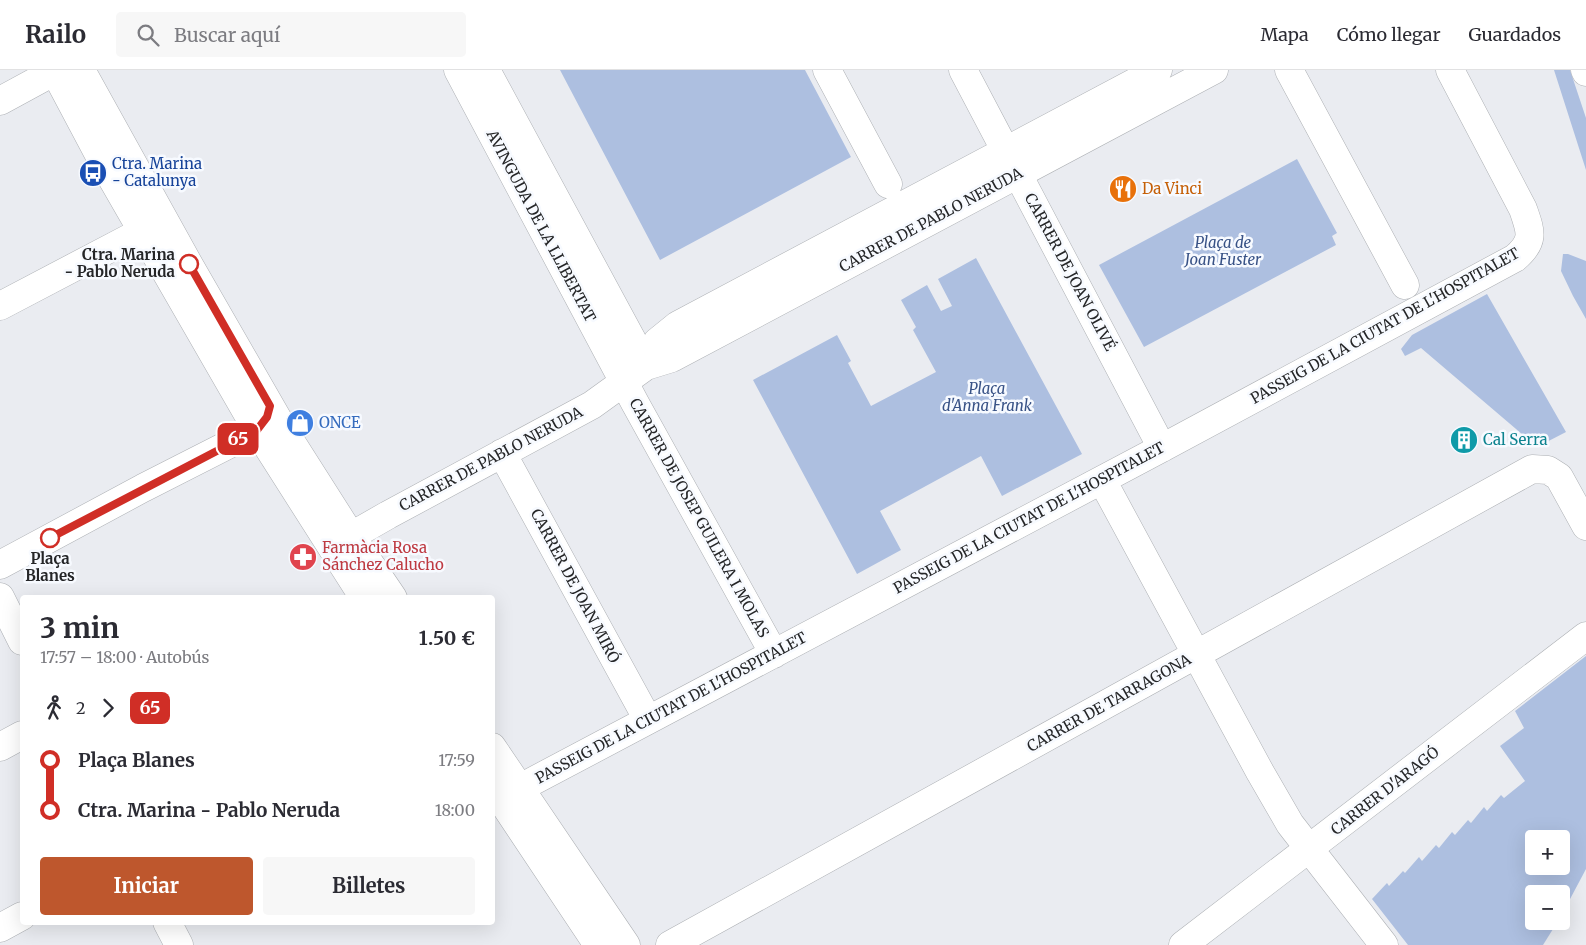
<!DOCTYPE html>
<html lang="es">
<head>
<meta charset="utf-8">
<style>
	:root { --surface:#fff; --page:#f7f7f7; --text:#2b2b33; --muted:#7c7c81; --line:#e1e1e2; --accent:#be572d }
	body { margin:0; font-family:Merriweather,serif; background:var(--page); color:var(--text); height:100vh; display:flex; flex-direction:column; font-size:19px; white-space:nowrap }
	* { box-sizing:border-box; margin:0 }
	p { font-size:16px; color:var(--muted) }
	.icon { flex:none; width:28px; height:28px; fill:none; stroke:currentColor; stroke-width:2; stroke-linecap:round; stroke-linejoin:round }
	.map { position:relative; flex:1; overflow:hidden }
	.sheet { position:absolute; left:20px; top:525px; width:475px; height:330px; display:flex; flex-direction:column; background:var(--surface); border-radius:5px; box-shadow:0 5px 20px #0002 }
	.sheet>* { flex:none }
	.badge { padding:0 10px; border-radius:8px; font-size:18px; line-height:32px }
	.controls { position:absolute; left:1525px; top:760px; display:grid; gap:10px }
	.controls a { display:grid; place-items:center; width:45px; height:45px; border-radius:5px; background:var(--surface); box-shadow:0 5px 20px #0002; font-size:25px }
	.map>.badge { position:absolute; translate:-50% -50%; box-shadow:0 0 0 2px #fff }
	.legs { display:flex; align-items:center; gap:8px; height:55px; padding:0 20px; font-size:16px }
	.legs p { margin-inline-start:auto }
	.summary { display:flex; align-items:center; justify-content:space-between; height:85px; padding:0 20px }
	h1 { font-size:28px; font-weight:700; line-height:38px }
	.button { display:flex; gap:10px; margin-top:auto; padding:10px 20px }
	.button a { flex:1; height:58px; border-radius:5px; background:var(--accent); color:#fff; font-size:20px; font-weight:700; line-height:58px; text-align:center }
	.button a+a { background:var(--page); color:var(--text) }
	ul { padding:0 20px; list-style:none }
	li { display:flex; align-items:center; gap:18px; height:50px; font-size:19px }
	li i { display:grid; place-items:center; width:8px; height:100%; margin:0 6px; background:currentColor }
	li i::after { content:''; width:12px; height:12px; margin:-6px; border:4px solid; border-radius:50%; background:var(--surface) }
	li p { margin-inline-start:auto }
	li:first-child i { background:linear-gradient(#0000 50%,currentColor 0) }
	li:last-child i { background:linear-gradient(currentColor 50%,#0000 0) }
	header { display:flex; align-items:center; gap:30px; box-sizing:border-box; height:70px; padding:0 25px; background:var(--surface); border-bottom:1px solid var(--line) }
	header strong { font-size:24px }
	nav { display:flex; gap:28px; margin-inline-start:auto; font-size:18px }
	.search { width:350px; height:45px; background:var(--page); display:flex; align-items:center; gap:12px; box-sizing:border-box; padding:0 18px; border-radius:5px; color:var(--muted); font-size:19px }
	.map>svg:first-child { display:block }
</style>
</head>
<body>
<header>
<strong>Railo</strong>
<div class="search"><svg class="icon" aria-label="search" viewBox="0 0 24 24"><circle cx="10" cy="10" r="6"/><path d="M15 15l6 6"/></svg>Buscar aquí</div>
<nav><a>Mapa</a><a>Cómo llegar</a><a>Guardados</a></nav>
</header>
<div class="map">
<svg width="1586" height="875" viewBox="0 0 1586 875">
	<rect width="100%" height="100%" fill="#eaecf1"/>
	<!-- green -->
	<path fill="#adbfe0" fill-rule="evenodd" d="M560,0H805L851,87L660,190Z
		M1554,0H1570L1586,48V100Z
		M1297,89L1337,163L1332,166L1336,175L1144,277L1099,195Z
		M1563,184H1568L1586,191V249L1573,226L1561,201Z
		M976,188L1082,384L1002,426L981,386L880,441L901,480L857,504L753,310L837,265L851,291L848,293L871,336L936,302L913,260L916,257L901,230L927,215L941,241L952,236L938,209Z
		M1487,224L1566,362L1537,377L1421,278L1405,286L1401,279L1412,265Z
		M1586,586V799L1561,846V824H1534V851H1558L1543,875H1408L1372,829L1387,813L1389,816L1403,801L1405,803L1419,787L1422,791L1436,775L1439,778L1452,762L1455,765L1468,750L1471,753L1484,737L1487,741L1501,725L1504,728L1525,711L1500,676L1524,658L1515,641ZM1534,769H1561V796H1534Z"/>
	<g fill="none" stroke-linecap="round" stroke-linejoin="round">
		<defs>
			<path id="street" d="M458,0L635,333L774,584
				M486,0L646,296
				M827,0L888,114
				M963,0L1162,378
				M1289,0L1405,215
				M0,31L57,0
				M0,236L143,161
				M646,296L657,272L678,255L1158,0
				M502,383L648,650
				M1102,410L1260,702L1290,754L1384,875
				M332,477L388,445L592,335L646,296L672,288L1214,0
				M0,527L22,571
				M0,677L22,665
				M520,718L1162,378L1515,188C1535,171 1531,162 1523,139L1450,0
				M167,852L179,875
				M0,858L22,846
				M670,875L1532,399L1548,400L1559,407L1586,456
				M1183,875L1586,566"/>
			<path id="secondary" d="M54,0L106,98L257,360L364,528
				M81,0L188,193L288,367L351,466L393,528
				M1585,0L1586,2
				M0,495L143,418L257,360L267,345
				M492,677L626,875
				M492,716L598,875"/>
		</defs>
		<!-- street casing -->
		<use href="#street" stroke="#adb0b4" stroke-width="29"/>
		<!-- secondary casing -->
		<use href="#secondary" stroke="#adb0b4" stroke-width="29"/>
		<!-- street -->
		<use href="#street" stroke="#fff" stroke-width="28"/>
		<!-- secondary -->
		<use href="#secondary" stroke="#fff" stroke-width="28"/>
	</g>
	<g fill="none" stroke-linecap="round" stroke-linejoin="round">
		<defs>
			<path id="line-1" d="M50,468L257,360L267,347L270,336L189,194"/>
		</defs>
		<!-- line-1 casing -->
		<use href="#line-1" stroke="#fff" stroke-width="11"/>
		<!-- line-1 -->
		<use href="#line-1" stroke="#d02e26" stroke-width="8"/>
	</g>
	<!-- icons -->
	<defs>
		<symbol id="bus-disc" viewBox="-11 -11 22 22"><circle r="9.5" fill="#1a4fb4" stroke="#f7faff"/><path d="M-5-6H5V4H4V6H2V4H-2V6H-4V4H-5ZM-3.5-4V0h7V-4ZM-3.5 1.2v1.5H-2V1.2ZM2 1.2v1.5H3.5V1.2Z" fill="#fff"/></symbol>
		<symbol id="restaurant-disc" viewBox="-11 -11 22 22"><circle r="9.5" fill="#e8710a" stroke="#f7faff"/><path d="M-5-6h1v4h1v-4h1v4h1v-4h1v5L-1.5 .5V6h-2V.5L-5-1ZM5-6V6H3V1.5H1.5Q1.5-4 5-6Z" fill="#fff"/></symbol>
		<symbol id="shop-disc" viewBox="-11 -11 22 22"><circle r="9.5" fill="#3f7fe0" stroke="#f7faff"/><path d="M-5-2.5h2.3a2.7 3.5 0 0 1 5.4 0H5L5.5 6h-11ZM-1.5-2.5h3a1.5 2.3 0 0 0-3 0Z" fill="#fff"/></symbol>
		<symbol id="building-disc" viewBox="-11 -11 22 22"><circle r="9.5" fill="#0f9aa8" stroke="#f7faff"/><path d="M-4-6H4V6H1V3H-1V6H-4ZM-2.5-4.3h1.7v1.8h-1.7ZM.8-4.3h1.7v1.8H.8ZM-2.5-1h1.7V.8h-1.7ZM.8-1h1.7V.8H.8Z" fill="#fff"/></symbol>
		<symbol id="pharmacy-disc" viewBox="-11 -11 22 22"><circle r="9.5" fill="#e0444e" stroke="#f7faff"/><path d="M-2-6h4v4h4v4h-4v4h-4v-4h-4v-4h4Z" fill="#fff"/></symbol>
	</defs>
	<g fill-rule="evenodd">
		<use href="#bus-disc" x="77" y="87" width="32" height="32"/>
		<use href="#restaurant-disc" x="1107" y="103" width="32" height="32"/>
		<use href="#shop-disc" x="284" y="337" width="32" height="32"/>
		<use href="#building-disc" x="1448" y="354" width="32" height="32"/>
		<use href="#pharmacy-disc" x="287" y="471" width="32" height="32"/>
	</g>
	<!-- markers -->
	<g fill="#fff" stroke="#d02e26" stroke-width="2.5">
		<circle cx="189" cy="194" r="9"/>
		<circle cx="50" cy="468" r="9"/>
	</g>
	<g text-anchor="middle" stroke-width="5" stroke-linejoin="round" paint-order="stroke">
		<!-- transit labels -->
		<g font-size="15" fill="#164399" stroke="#f7faff" text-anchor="start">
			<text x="112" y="99">Ctra. Marina<tspan x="112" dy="17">- Catalunya</tspan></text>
		</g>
		<!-- food labels -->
		<g font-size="15" fill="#c56008" stroke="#f7faff" text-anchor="start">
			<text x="1142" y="124">Da Vinci</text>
		</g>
		<!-- street labels -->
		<g font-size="15" fill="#252628" stroke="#f7faff">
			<text transform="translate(931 150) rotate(-28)" y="5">CARRER DE PABLO NERUDA</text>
			<text transform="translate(541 156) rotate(62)" y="5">AVINGUDA DE LA LLIBERTAT</text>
			<text transform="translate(1070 202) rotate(62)" y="5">CARRER DE JOAN OLIVÉ</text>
			<text transform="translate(1385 256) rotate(-29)" y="5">PASSEIG DE LA CIUTAT DE L'HOSPITALET</text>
			<text transform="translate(491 389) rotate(-28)" y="5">CARRER DE PABLO NERUDA</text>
			<text transform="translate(699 448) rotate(61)" y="5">CARRER DE JOSEP GUILERA I MOLAS</text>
			<text transform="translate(1029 448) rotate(-28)" y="5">PASSEIG DE LA CIUTAT DE L'HOSPITALET</text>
			<text transform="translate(575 516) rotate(62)" y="5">CARRER DE JOAN MIRÓ</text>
			<text transform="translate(1109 633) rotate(-29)" y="5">CARRER DE TARRAGONA</text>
			<text transform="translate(671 638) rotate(-28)" y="5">PASSEIG DE LA CIUTAT DE L'HOSPITALET</text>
			<text transform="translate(1385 721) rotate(-38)" y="5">CARRER D'ARAGÓ</text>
		</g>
		<!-- park labels -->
		<g font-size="15" font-style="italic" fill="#385286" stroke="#f7faff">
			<text x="1223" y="178">Plaça de<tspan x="1223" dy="17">Joan Fuster</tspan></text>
			<text x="987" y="324">Plaça<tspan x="987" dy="17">d'Anna Frank</tspan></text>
		</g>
		<!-- stop labels -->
		<g font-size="15" font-weight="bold" fill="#252628" stroke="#f7faff" text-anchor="end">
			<text x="175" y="190">Ctra. Marina<tspan x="175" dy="17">- Pablo Neruda</tspan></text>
			<text x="50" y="494" text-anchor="middle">Plaça<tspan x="50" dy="17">Blanes</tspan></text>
		</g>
		<!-- shop labels -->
		<g font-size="15" fill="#366cbe" stroke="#f7faff" text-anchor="start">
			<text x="319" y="358">ONCE</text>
		</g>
		<!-- culture labels -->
		<g font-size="15" fill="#0d838f" stroke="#f7faff" text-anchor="start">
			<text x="1483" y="375">Cal Serra</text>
		</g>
		<!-- health labels -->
		<g font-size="15" fill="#be3a42" stroke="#f7faff" text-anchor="start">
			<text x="322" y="483">Farmàcia Rosa<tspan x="322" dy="17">Sánchez Calucho</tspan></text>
		</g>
	</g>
</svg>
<div class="controls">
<a>+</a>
<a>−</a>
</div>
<b class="badge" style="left:238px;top:369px;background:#d02e26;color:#fff">65</b>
<section class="sheet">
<div class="summary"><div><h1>3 min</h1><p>17:57 – 18:00 · Autobús</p></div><b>1.50 €</b></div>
<div class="legs"><svg class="icon" aria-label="walk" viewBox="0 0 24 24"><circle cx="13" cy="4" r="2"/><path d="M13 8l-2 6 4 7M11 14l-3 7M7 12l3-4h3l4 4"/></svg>2<svg class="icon" aria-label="forward" viewBox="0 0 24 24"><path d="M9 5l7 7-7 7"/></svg><b class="badge" style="background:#d02e26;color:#fff">65</b></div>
<ul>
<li><i style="color:#d02e26"></i><b>Plaça Blanes</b><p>17:59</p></li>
<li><i style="color:#d02e26"></i><b>Ctra. Marina - Pablo Neruda</b><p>18:00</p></li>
</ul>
<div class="button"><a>Iniciar</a><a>Billetes</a></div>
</section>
</div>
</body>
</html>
